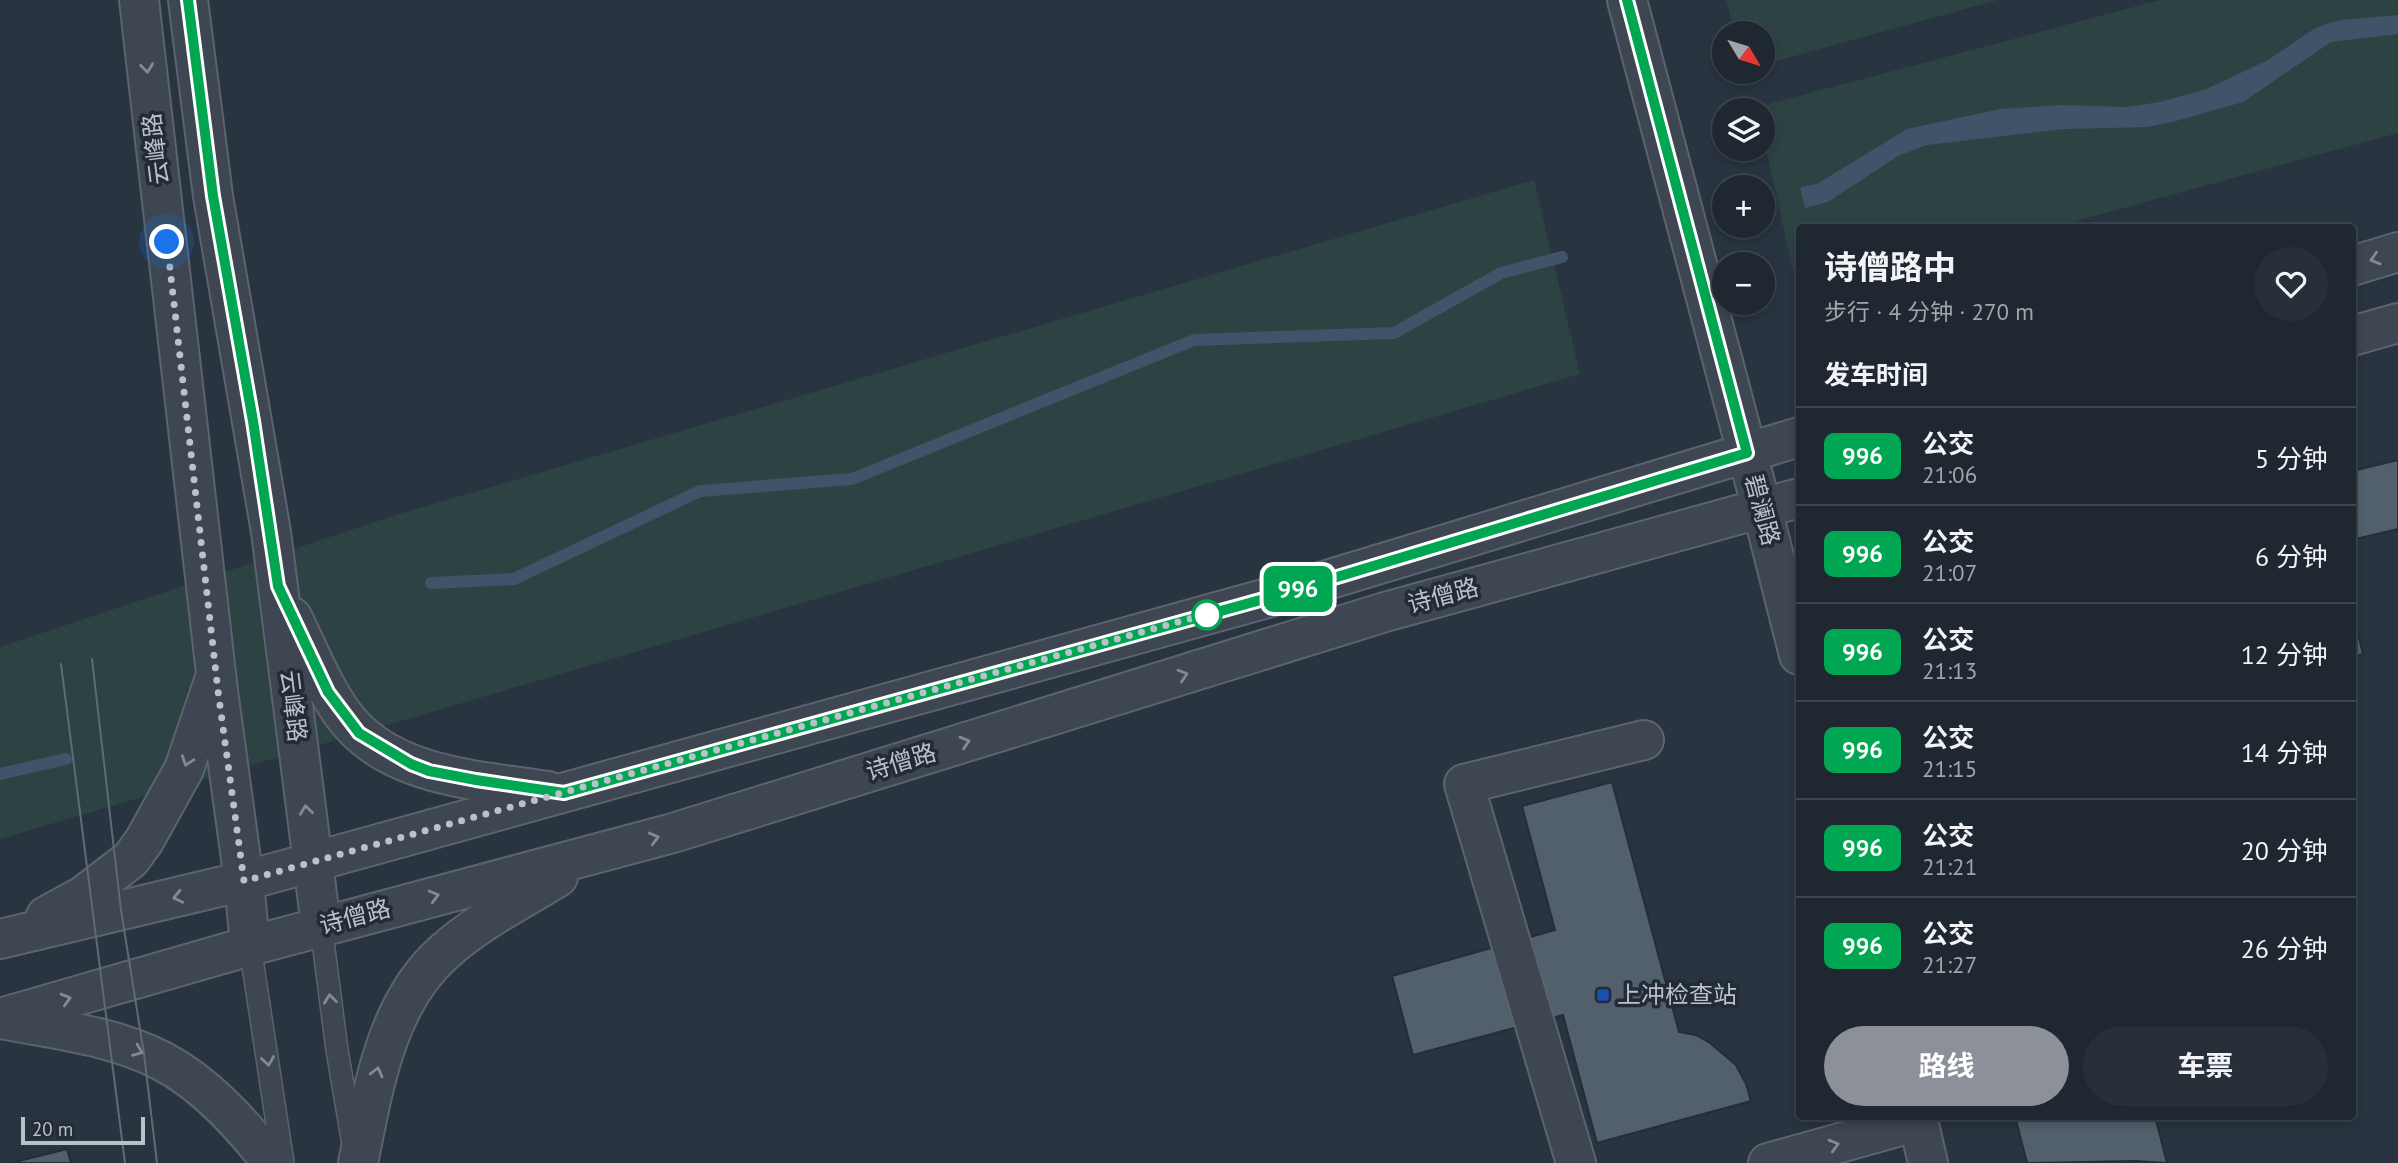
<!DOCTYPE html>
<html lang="zh">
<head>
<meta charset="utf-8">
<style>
	:root { --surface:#1f2731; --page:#272f39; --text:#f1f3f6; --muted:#a1a5ab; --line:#3c444d; --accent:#8c9099 }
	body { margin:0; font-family:"PT Sans","Noto Sans SC",sans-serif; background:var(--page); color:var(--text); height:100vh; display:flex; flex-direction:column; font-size:26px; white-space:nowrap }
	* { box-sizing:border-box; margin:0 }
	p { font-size:23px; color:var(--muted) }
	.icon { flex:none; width:38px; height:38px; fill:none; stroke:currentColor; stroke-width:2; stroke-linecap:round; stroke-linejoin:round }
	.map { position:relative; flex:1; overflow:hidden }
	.side { position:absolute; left:1796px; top:224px; width:560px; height:896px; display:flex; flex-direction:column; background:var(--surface); border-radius:7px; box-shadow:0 4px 10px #0003,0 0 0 2px var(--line) }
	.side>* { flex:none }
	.badge { padding:0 14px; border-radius:10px; font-size:24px; line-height:46px }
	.needle { width:46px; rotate:128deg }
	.buttons { position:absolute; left:1712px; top:21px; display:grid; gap:14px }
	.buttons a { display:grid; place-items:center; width:63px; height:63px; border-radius:50%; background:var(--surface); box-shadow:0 4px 10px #0003,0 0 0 2px var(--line); font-size:35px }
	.scale { position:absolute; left:21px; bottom:18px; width:124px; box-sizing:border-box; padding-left:7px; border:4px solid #bac1cb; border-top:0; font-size:19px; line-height:24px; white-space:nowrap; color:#bac1cb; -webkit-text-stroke:5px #222b36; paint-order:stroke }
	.you { position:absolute; width:35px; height:35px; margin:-18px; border:5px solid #fff; border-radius:50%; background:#1a73e8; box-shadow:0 0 0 10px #1a73e833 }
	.map>.badge { position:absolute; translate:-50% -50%; box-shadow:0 0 0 4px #fff }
	h2 { padding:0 28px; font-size:26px; line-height:63px }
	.round { display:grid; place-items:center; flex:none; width:74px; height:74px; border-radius:37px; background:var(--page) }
	.summary { display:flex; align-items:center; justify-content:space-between; height:119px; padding:0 28px }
	h1 { font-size:33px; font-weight:700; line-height:52px }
	.button { display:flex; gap:14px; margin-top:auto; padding:14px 28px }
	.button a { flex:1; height:80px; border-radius:42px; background:var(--accent); color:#fff; font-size:28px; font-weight:700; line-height:80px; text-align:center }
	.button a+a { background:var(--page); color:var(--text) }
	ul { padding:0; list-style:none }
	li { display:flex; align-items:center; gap:21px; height:98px; padding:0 28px; border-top:2px solid var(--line) }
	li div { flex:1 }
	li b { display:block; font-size:26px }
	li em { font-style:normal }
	li .badge { min-width:77px; font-weight:700; text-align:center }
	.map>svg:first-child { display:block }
</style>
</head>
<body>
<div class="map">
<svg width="2398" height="1163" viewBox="0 0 2398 1163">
	<rect width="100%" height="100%" fill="#293441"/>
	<!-- green -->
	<path fill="#2c4243" d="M1726,0H1998L1762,65V33H1735Z
		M2160,0H2398V133L2054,227L1799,228V297L1762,132V110H1758L1757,107Z
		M1534,180L1580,374L0,839V647L399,514Z"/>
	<!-- water -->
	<path fill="#405369" d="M2398,15V34L2331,42L2243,102L2176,121L2148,127L2065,129L1927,145L1898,156L1828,202L1805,208L1800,187L1817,184L1907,129L2000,109L2062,105L2127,107L2160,102L2204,90L2268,60L2314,29L2329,23L2342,20Z"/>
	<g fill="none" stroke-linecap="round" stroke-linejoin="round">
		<!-- stream -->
		<path stroke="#405369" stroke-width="12" d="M431,583L514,579L700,491L852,479L1194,340L1394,333L1501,273L1562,257
			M0,774L66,759"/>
	</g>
	<!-- building -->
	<path fill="#525f6c" stroke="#242d38" stroke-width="2" d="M2398,460V529L2352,540V471Z
		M2352,608L2363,654L2352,657Z
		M1612,782L1679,1032L1696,1035L1710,1043L1736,1065L1746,1084L1751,1101L1597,1143L1563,1015L1413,1055L1392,976L1555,930L1522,806Z
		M2015,1116H2155L2167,1163L2135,1161L2027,1163Z
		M67,1149L71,1163H11Z"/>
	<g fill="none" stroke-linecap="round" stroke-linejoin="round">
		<defs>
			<path id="service" d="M321,926L337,1050L353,1144
				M250,946L283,1163"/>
			<path id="minor" d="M1762,509L1799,655
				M1917,1116L1928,1163
				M1576,1163L1464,784L1644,740
				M1768,1163L1918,1121"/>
			<path id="tertiary" d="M139,0L218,691L244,881L250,946
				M188,0L213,196L271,532L321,926
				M1627,0L1762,509
				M2352,266L2398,252
				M2352,336L2398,323
				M292,617C308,649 321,683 342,713C387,777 477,780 548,791
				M46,916L83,896L131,859L144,841L184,769L214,681
				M0,939L244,881L1271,597L1799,437
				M0,1018L250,946L673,833L1385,612L1799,498
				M6,1020C58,1030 114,1036 162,1061C206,1084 242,1124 272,1163
				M358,1163C373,1091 385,1005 443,953C477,922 519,901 558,877"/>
		</defs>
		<!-- service casing -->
		<use href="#service" stroke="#5b646e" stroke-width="24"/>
		<!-- minor casing -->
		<use href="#minor" stroke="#5b646e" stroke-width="42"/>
		<!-- tertiary casing -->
		<use href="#tertiary" stroke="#5b646e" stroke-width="42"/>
		<!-- service -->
		<use href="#service" stroke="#3d4651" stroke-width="21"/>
		<!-- minor -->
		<use href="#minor" stroke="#3d4651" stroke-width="38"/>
		<!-- tertiary -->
		<use href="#tertiary" stroke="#3d4651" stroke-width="38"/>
		<!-- tram -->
		<path stroke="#606a77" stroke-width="2" d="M92,659L121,910L144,1054L157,1163
			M61,664L125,1163"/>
	</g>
	<!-- one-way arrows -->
	<defs><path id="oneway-chevron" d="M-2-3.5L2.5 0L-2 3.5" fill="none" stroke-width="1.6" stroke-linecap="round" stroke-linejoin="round" transform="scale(1.75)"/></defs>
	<g stroke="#828a94">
		<use href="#oneway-chevron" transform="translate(147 68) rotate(83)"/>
		<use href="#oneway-chevron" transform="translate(2375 259) rotate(163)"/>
		<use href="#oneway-chevron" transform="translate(1183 675) rotate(-17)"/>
		<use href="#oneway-chevron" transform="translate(965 742) rotate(-17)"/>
		<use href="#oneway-chevron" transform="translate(187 761) rotate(109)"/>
		<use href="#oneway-chevron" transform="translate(306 810) rotate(-97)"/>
		<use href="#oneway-chevron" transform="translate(654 838) rotate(-15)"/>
		<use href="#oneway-chevron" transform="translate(434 896) rotate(-15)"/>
		<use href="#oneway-chevron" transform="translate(178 897) rotate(167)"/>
		<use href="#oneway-chevron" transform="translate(66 999) rotate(-16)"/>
		<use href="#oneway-chevron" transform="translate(330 999) rotate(-97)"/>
		<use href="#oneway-chevron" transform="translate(138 1051) rotate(22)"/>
		<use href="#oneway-chevron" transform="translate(268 1061) rotate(81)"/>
		<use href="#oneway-chevron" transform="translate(377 1072) rotate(-76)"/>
		<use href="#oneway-chevron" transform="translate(1834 1145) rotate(-16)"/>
	</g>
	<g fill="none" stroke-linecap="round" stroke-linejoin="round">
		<defs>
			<path id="line" d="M188,0L213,196L253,421L278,586L328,692L359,733L411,764L429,771L476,780L564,793L1271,597L1747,453L1627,0"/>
		</defs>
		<!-- line casing -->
		<use href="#line" stroke="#fff" stroke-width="16"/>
		<!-- line -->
		<use href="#line" stroke="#00a651" stroke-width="10"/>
		<!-- walk -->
		<path stroke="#bac1cb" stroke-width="7" stroke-dasharray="0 12.6" d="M167,242L218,691L244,881L1218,611L1207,615"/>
	</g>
	<!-- markers -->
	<circle fill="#fff" stroke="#00a651" stroke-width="3.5" cx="1207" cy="615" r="14"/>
	<rect fill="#1a4fb4" stroke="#222b36" stroke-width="2.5" x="1596" y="988" width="14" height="14" rx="3.5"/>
	<g text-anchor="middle" stroke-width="7" stroke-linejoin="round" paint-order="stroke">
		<!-- street labels -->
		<g font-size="24" fill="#bac1cb" stroke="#222b36">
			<text transform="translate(156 149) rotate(-97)" y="8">云峰路</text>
			<text transform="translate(1762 510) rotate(75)" y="8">碧澜路</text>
			<text transform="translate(1443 596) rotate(-15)" y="8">诗僧路</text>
			<text transform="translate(293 706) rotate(83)" y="8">云峰路</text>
			<text transform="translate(901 762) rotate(-17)" y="8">诗僧路</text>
			<text transform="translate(355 917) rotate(-15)" y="8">诗僧路</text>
		</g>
		<!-- poi labels -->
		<g font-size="24" fill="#bac1cb" stroke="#222b36" text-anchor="start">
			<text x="1617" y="1003">上冲检查站</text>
		</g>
	</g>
</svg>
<div class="buttons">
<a><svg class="needle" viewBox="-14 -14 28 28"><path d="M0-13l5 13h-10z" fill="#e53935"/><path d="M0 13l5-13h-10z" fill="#a1a5ab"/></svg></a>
<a><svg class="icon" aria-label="layers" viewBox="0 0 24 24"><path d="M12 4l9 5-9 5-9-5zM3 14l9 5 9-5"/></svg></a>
<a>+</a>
<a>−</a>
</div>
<div class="scale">20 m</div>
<div class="you" style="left:167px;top:242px"></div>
<b class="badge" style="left:1298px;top:589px;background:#00a651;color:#fff">996</b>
<section class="side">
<div class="summary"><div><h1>诗僧路中</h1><p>步行 · 4 分钟 · 270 m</p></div><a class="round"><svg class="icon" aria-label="heart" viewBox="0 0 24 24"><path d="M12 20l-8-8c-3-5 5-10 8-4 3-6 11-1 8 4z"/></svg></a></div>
<h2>发车时间</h2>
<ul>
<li><span class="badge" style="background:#00a651;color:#fff">996</span><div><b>公交</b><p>21:06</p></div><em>5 分钟</em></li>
<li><span class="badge" style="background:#00a651;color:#fff">996</span><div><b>公交</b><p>21:07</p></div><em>6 分钟</em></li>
<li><span class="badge" style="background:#00a651;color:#fff">996</span><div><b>公交</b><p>21:13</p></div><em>12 分钟</em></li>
<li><span class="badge" style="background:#00a651;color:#fff">996</span><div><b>公交</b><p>21:15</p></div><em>14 分钟</em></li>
<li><span class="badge" style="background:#00a651;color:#fff">996</span><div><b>公交</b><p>21:21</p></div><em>20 分钟</em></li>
<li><span class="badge" style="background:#00a651;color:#fff">996</span><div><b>公交</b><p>21:27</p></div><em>26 分钟</em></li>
</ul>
<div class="button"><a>路线</a><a>车票</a></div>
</section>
</div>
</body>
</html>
